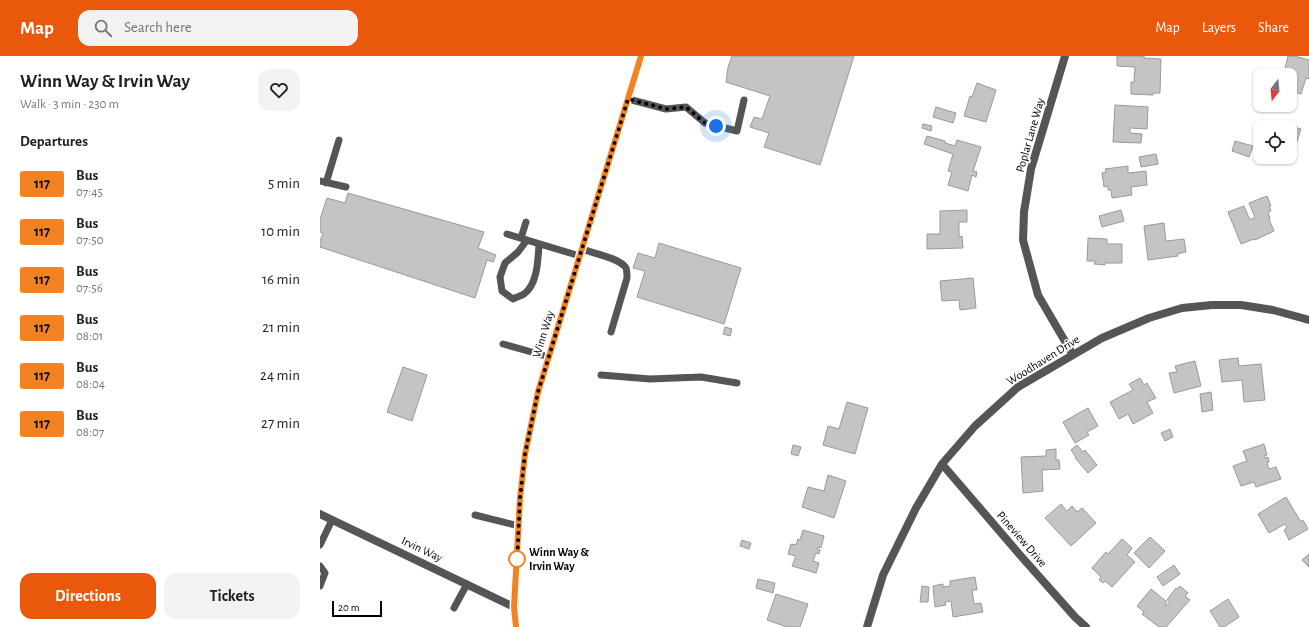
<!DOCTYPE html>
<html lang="en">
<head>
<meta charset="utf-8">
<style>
	:root { --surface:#fff; --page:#f2f2f2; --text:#202124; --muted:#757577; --accent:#ea580c }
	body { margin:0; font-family:"Alegreya Sans",sans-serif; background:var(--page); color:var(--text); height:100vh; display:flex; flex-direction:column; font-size:15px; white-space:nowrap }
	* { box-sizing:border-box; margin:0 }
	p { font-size:13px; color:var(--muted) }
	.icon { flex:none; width:22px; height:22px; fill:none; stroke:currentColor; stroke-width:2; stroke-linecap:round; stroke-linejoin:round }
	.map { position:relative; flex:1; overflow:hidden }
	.panel { display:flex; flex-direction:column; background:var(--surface); width:320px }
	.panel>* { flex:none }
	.badge { padding:0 8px; border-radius:3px; font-size:14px; line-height:26px }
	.needle { width:26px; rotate:196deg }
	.tools { position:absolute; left:933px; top:12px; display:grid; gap:8px }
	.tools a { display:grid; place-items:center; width:44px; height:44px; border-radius:8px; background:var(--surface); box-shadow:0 1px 3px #0004; font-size:20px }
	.scale { position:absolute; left:12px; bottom:10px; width:50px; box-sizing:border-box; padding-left:4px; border:2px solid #000; border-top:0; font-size:11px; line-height:14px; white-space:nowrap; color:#000; -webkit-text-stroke:3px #fff; paint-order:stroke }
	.you { position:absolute; width:20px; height:20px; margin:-10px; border:3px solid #fff; border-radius:50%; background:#1a73e8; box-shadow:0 0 0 6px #1a73e833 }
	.map>.badge { position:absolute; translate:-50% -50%; box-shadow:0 0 0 2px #fff }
	h2 { padding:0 20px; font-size:15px; line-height:36px }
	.round { display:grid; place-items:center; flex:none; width:42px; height:42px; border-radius:12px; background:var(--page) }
	.head { display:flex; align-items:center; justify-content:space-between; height:68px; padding:0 20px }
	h1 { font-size:19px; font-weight:600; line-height:30px }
	.primary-button { display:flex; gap:8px; margin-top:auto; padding:8px 20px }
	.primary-button a { flex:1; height:46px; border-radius:12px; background:var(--accent); color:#fff; font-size:16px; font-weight:600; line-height:46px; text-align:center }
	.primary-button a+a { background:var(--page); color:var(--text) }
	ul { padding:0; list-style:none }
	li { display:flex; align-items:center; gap:12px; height:48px; padding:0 20px }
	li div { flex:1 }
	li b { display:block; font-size:15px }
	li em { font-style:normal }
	li .badge { min-width:44px; font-weight:700; text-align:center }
	header { display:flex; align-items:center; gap:24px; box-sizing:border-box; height:56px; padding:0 20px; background:var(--accent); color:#fff }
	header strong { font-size:19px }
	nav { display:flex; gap:22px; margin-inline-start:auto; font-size:14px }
	.search { width:280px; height:36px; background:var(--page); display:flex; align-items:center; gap:10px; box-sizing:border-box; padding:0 14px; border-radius:12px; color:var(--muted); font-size:15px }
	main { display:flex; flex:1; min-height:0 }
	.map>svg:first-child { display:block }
</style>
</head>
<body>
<header>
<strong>Map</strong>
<div class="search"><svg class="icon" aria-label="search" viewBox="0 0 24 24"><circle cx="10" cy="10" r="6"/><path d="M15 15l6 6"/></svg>Search here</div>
<nav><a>Map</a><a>Layers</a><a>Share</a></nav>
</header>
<main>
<section class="panel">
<div class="head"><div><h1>Winn Way &amp; Irvin Way</h1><p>Walk · 3 min · 230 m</p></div><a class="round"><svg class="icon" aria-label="heart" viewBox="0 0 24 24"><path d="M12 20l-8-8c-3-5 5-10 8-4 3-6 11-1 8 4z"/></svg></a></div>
<h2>Departures</h2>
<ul>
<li><span class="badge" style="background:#f58220;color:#111">117</span><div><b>Bus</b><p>07:45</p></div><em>5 min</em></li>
<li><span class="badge" style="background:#f58220;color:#111">117</span><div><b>Bus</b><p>07:50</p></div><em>10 min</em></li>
<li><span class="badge" style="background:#f58220;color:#111">117</span><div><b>Bus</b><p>07:56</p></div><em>16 min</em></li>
<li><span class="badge" style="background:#f58220;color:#111">117</span><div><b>Bus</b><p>08:01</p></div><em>21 min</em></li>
<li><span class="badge" style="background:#f58220;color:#111">117</span><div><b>Bus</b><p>08:04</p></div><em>24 min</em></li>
<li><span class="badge" style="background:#f58220;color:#111">117</span><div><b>Bus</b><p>08:07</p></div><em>27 min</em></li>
</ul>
<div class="primary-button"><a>Directions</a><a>Tickets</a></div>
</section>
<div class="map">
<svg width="989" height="571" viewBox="0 0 989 571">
	<rect width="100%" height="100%" fill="#fff"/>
	<!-- building -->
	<path fill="#c4c4c4" stroke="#999" d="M412,0H534L500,109L444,91L449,77L430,71L434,61L442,63L450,40L406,26L408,11Z
		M797,0H824V2L841,3L840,37H833V39L811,38V26H814L815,11L797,10Z
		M968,0H974L989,4V23L986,22L981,38L970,35V19H966V17H964Z
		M657,27L676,34L666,66L644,60L650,40L652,41Z
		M795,49L828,51L827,73L810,72V77L822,78L821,87L793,86Z
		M616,51L636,57L633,67L613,61Z
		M954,65L981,73L972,101H970V71H952Z
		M603,68L612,70L611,75L602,72Z
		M607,80L625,85V87L635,90L637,84L661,91L653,115L657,116L656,121L652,119L648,135L628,129L632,116L628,115L633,98L604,88Z
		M915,85L933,90L929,101L912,95Z
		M836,98L838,108L821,111L819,101Z
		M808,110V117L826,115L827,129L811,131L812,139L792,142L791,134H788V130L784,131L782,117L786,116L785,113Z
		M28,137L164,176L158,192L176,199L173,206L167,204L155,242L0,191V185L3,177L0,176V163L7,142L25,147Z
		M947,140L951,150H949L951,155L948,156L950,163H949L954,175L935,184L934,183L921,188L908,156L924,150L930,164L935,161L929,147Z
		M647,154V166H639V181L642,180L643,192L607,193V178H620V155Z
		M801,154L804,165L782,171L779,160Z
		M844,167L846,185L864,183L866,196L857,198L858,200L828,204L824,170Z
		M768,182L787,183V188H802V207H785V209L774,208L775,205H767Z
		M339,187L421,212L404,268L317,241L325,215L313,212L318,197L335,202Z
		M653,222L656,252L640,254L639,244L622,245L620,225Z
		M405,271L412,273L410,280L403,278Z
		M918,302L919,310L941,308L945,344L924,346L922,324L902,326L899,304Z
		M875,305L881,330L854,337L849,317L857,316L855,310Z
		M83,311L107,319L92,365L67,356Z
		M820,322L824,329L827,327L836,342L827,346L833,357L813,368L808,358L799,363L790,346L813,334L809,328Z
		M891,336L893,354L882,356L880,338Z
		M527,346L548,352L535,398L503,389L508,370L519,373Z
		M768,352L778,370L767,376L769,379L755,387L743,366Z
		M850,373L853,381L845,385L841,377Z
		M944,388L947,399L944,400L945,402L948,401L949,406L947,407L949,413L956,411L961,423L936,431L934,426L921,430L913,410L927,405L923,395Z
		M473,389L481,391L478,400L471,398Z
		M757,389L763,396L765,394L777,409L768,417L755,402L756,401L751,394Z
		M736,393V404H739L740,413L722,414L723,435L703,437L701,401L726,400V394Z
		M508,419L526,425L514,462L482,451L488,431L504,435Z
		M966,441L981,466L983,464L988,473L969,484L964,474L967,472L965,468L949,477L938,458Z
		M741,448L747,455L752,450L757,456L762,452L776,467L751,490L725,462Z
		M483,474L504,480L501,492L498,491L497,493L500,494L499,498L496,497L493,505L499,507L496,517L472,510L476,500L468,498L471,488L476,489L478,483L480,484Z
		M830,481L845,495L829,512L814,497Z
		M802,483L812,492L807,499L815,506L792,531L785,525L783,527L779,524L781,521L772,512L786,496L788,498Z
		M422,484L431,487L429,493L420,490Z
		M989,498V511L982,504Z
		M854,509L860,518L843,530L837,521Z
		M655,521L657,534H652L654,548L661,547L663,556L633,561L631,545L625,546L626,549L615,551L613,530L623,528V531L630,530V525Z
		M438,523L455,527L453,537L436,532Z
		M602,530L609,531L608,546H600Z
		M860,530L868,537L865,540L870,544L846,571H839L822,558L824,556L817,550L831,533L847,546L845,549L846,550L850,546L847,544L856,532L858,533Z
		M456,538L488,548L480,571H467L447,564Z
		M908,543L919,561L904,571H900L890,555Z"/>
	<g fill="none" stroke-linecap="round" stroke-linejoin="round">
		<!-- service -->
		<path stroke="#555" stroke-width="7" d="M308,43L346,53L366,51L385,67L417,75L424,44
			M0,125L26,131
			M6,127L19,84
			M187,178L260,200
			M201,182L206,166
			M207,184L198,196L185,207L180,221L182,235L193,243C196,241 201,240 204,238C218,228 218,202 219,188
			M262,193C272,197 300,202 306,212C307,215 307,219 307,222L291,276
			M183,288L229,301
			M281,319L330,323L381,321L417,327
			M155,459L199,470
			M0,489L12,464
			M0,510L5,517L0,530
			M134,552L147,528"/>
		<!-- minor -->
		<path stroke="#555" stroke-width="8" d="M745,0L711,113L704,156L703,184L718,239L753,299
			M622,408L700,499L755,561L766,571
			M0,458L194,551
			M547,571L563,519L596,452L622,408L655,370L698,331L782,282L829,262L862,252L892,249H921L953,254L989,264"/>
		<!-- tertiary -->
		<path stroke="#555" stroke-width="8" d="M196,571L194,551L200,442L205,398L218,336L321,0"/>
	</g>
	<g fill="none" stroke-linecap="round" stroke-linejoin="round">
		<defs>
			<path id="line" d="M196,571L194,551L200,442L205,398L218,336L321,0"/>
		</defs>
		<!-- line casing -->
		<use href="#line" stroke="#fff" stroke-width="9"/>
		<!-- line -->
		<use href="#line" stroke="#f58220" stroke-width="6"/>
		<!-- walk -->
		<path stroke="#000" stroke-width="4" stroke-dasharray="0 7.2" d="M197,503V508L200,442L205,398L218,336L308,43L346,53L366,51L385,67L396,70"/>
	</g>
	<!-- markers -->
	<circle fill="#fff" stroke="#f58220" stroke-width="2" cx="197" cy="503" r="8"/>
	<g text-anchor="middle" stroke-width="3.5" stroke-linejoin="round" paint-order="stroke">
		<!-- street labels -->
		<g font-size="12" fill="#000" stroke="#fff">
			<text transform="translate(710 79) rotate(-74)" y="4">Poplar Lane Way</text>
			<text transform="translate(223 278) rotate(-73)" y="4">Winn Way</text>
			<text transform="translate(723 304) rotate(-32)" y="4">Woodhaven Drive</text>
			<text transform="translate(702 483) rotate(49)" y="4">Pineview Drive</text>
			<text transform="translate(102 493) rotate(25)" y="4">Irvin Way</text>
		</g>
		<!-- stop labels -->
		<g font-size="12" font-weight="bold" fill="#000" stroke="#fff" text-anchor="start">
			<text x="209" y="500">Winn Way &amp;<tspan x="209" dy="14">Irvin Way</tspan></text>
		</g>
	</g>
</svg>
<div class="tools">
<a><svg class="needle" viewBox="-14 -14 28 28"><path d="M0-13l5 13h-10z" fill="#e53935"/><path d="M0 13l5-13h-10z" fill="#757577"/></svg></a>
<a><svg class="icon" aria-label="locate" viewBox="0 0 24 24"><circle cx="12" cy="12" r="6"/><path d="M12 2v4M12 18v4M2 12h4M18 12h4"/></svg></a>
</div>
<div class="scale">20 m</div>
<div class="you" style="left:396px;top:70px"></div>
</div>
</main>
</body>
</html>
